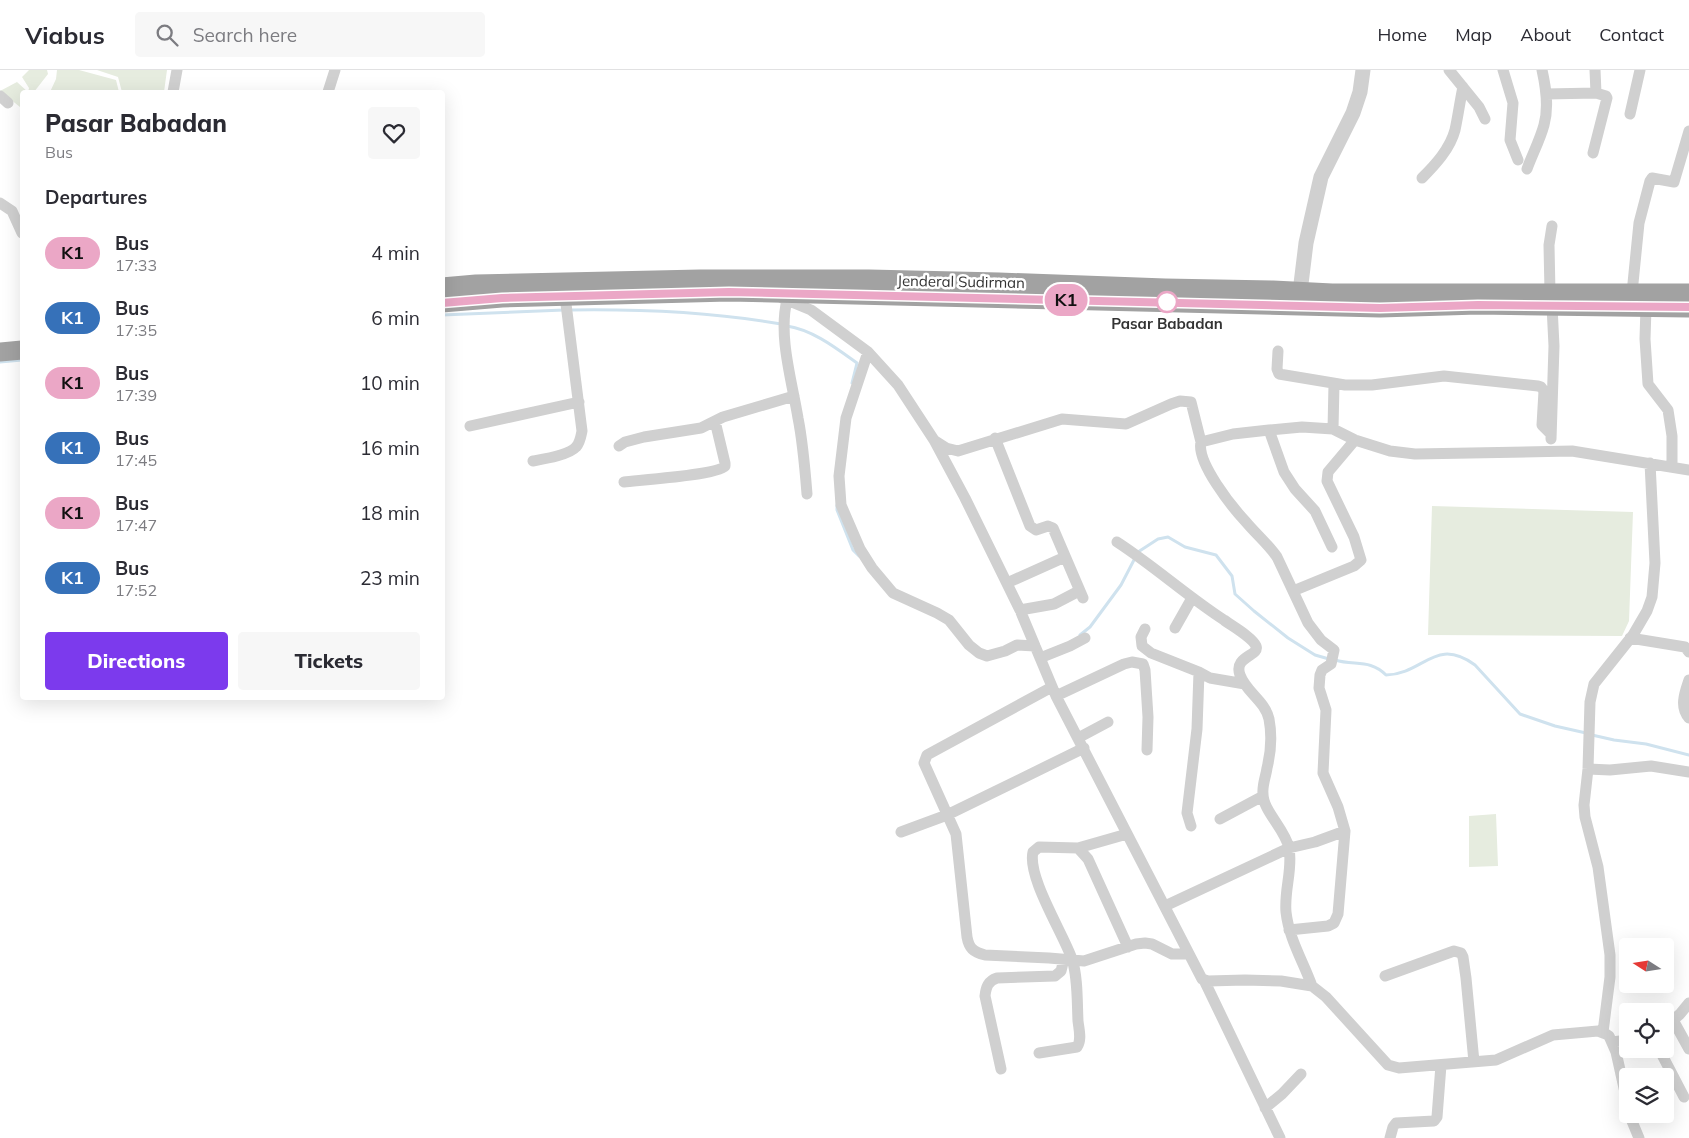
<!DOCTYPE html>
<html lang="en">
<head>
<meta charset="utf-8">
<style>
	:root { --surface:#fff; --page:#f7f7f7; --text:#2b2b33; --muted:#7c7c81; --line:#e1e1e2; --accent:#7c3aed }
	body { margin:0; font-family:Mulish,sans-serif; background:var(--page); color:var(--text); height:100vh; display:flex; flex-direction:column; font-size:19px; white-space:nowrap }
	* { box-sizing:border-box; margin:0 }
	p { font-size:16px; color:var(--muted) }
	.icon { flex:none; width:28px; height:28px; fill:none; stroke:currentColor; stroke-width:2; stroke-linecap:round; stroke-linejoin:round }
	.map { position:relative; flex:1; overflow:hidden }
	.drawer { position:absolute; left:20px; top:20px; width:425px; height:610px; display:flex; flex-direction:column; background:var(--surface); border-radius:5px; box-shadow:0 5px 20px #0002 }
	.drawer>* { flex:none }
	.badge { padding:0 10px; border-radius:16px; font-size:18px; line-height:32px }
	.needle { width:32px; rotate:282deg }
	.fabs { position:absolute; left:1619px; top:868px; display:grid; gap:10px }
	.fabs a { display:grid; place-items:center; width:55px; height:55px; border-radius:5px; background:var(--surface); box-shadow:0 5px 20px #0002; font-size:25px }
	.map>.badge { position:absolute; translate:-50% -50%; box-shadow:0 0 0 2px #fff }
	h2 { padding:0 25px; font-size:19px; line-height:45px }
	.round { display:grid; place-items:center; flex:none; width:52px; height:52px; border-radius:5px; background:var(--page) }
	.summary { display:flex; align-items:center; justify-content:space-between; height:85px; padding:0 25px }
	h1 { font-size:24px; font-weight:800; line-height:38px }
	.cta { display:flex; gap:10px; margin-top:auto; padding:10px 25px }
	.cta a { flex:1; height:58px; border-radius:5px; background:var(--accent); color:#fff; font-size:20px; font-weight:800; line-height:58px; text-align:center }
	.cta a+a { background:var(--page); color:var(--text) }
	ul { padding:0; list-style:none }
	li { display:flex; align-items:center; gap:15px; height:65px; padding:0 25px }
	li div { flex:1 }
	li b { display:block; font-size:19px }
	li em { font-style:normal }
	li .badge { min-width:55px; font-weight:700; text-align:center }
	header { display:flex; align-items:center; gap:30px; box-sizing:border-box; height:70px; padding:0 25px; background:var(--surface); border-bottom:1px solid var(--line) }
	header strong { font-size:24px }
	nav { display:flex; gap:28px; margin-inline-start:auto; font-size:18px }
	.search { width:350px; height:45px; background:var(--page); display:flex; align-items:center; gap:12px; box-sizing:border-box; padding:0 18px; border-radius:5px; color:var(--muted); font-size:19px }
	.map>svg:first-child { display:block }
</style>
</head>
<body>
<header>
<strong>Viabus</strong>
<div class="search"><svg class="icon" aria-label="search" viewBox="0 0 24 24"><circle cx="10" cy="10" r="6"/><path d="M15 15l6 6"/></svg>Search here</div>
<nav><a>Home</a><a>Map</a><a>About</a><a>Contact</a></nav>
</header>
<div class="map">
<svg width="1689" height="1068" viewBox="0 0 1689 1068">
	<rect width="100%" height="100%" fill="#fff"/>
	<!-- green -->
	<path fill="#e6ecdf" d="M29,0H47L48,4L34,22H22V34L20,37L0,21L17,12L28,22L29,18L22,7Z
		M57,0H79L116,10L119,22H50L56,9Z
		M97,0H167L164,22H122L118,7Z
		M1432,436L1633,442L1629,551L1622,566L1428,565Z
		M1496,744L1498,796L1469,797V746Z"/>
	<g fill="none" stroke-linecap="round" stroke-linejoin="round">
		<!-- stream -->
		<path stroke="#cfe2ee" stroke-width="3" d="M571,240C641,239 711,242 781,254
			M442,245L564,240
			M787,256C813,260 836,278 857,293L852,313
			M0,292L22,290
			M837,435V440L853,480L859,486
			M1138,482L1158,469L1168,467L1185,477L1216,485L1232,506L1235,524L1254,541L1288,568L1315,585L1329,589
			M1080,565L1090,557L1121,515L1135,488
			M1335,590C1355,596 1370,589 1386,605C1424,604 1435,566 1475,595L1520,644L1555,656L1586,663
			M1592,665L1614,670L1646,674L1689,685"/>
		<!-- minor -->
		<path stroke="#d0d0d0" stroke-width="11" d="M1449,0L1479,37L1485,49
			M1503,0L1513,33L1510,70L1518,90
			M1595,0L1596,23
			M173,22L177,0
			M328,22L335,0
			M1546,24L1596,23L1606,26L1607,28L1593,83
			M0,26L8,33
			M1630,44L1640,0
			M1527,99C1532,85 1540,70 1544,55C1549,37 1546,18 1542,0
			M1422,108C1435,95 1450,79 1455,60C1458,46 1460,31 1463,17
			M0,133L12,141L22,163
			M1550,222L1549,175L1552,156
			M1632,223L1639,153L1650,111L1652,108L1674,112L1689,61
			M782,228L811,240L868,282L898,315L934,370L965,428L1020,540L1056,626L1202,909L1208,911L1245,910L1281,911L1312,916L1326,927L1388,995L1399,998L1496,990L1553,965L1598,961L1606,964L1609,966L1616,982L1628,1036
			M787,230C778,266 792,311 798,348C803,373 805,399 807,424
			M1646,237L1645,269L1648,314L1668,340L1672,366V397
			M1278,281L1277,299L1279,304L1345,315H1372L1444,306L1538,316L1541,317L1544,321L1542,355L1551,364
			M868,282L846,348L839,406L841,435L860,479L872,498L893,523L937,543L949,550L969,575L979,583L987,586L1005,581L1017,575L1035,576
			M1334,314L1333,359L1355,370L1390,381L1415,384L1572,381L1689,400
			M470,356L579,332
			M1269,360L1284,402L1295,419L1315,441L1332,477
			M995,368L1030,456L1036,460L1048,456L1053,458L1083,528
			M1551,369L1554,276L1552,236
			M935,371L946,378L958,381L1062,349L1126,354L1171,334L1180,331L1191,332L1201,372
			M619,376L625,372L644,367L701,358L723,347L794,326
			M533,391C544,389 569,385 576,377C580,373 581,366 582,361L565,226
			M624,412C641,410 717,405 725,396V393L715,351
			M1117,472C1154,496 1187,526 1224,550C1232,556 1252,567 1256,576C1260,586 1233,586 1240,605C1246,622 1265,631 1269,649C1272,665 1271,682 1267,698C1266,706 1262,715 1263,724C1263,741 1285,759 1289,778C1293,799 1284,820 1286,842C1289,869 1303,891 1312,916
			M1007,513L1065,487
			M1293,521L1354,496L1361,490L1354,467L1327,411L1328,402L1355,370
			M1020,540L1054,534L1079,521
			M1175,558L1192,528
			M1145,559L1141,567L1142,576L1151,583L1199,602L1210,608L1245,614
			M1630,568L1685,577L1689,582
			M1040,588L1070,576L1085,568
			M1689,610C1685,622 1679,637 1689,648
			M1052,617L927,685L924,693L956,764L967,867C969,878 973,882 985,885L1049,888L1084,891L1136,874L1145,873L1152,874L1172,884H1189
			M1056,626L1124,594L1132,592L1143,594L1145,600L1148,647L1147,680
			M1078,668L1108,652
			M1588,699L1610,700L1651,696L1689,702
			M1220,749L1263,726
			M1191,756L1187,743L1197,659L1199,602
			M901,762L947,745L1084,678
			M1078,778L1088,789L1128,877
			M1165,836L1289,778L1315,772L1345,761L1338,737L1323,703L1326,640L1319,618L1320,605L1322,600L1331,594L1334,580L1321,570L1308,553L1277,487C1268,474 1256,464 1246,452C1232,437 1196,392 1201,372L1233,364L1269,360L1302,357L1333,359
			M1289,860L1328,856L1334,853L1338,844L1345,761
			M1385,906L1454,881L1461,883L1463,887L1466,908L1474,992
			M1204,910L1280,1068
			M1673,950L1689,979
			M1665,957L1680,944L1689,933
			M1603,962L1610,907V885L1598,797L1585,747L1584,735L1588,699L1590,632L1594,614L1633,565L1647,541L1652,527L1655,493L1650,393
			M1612,972L1628,970
			M1659,979L1684,1027
			M1039,983L1077,977C1082,970 1079,960 1078,951C1077,931 1078,908 1072,889C1063,863 1027,807 1033,782L1039,777L1078,778L1127,764
			M1001,999L985,926C986,917 988,911 997,908L1055,906L1061,901L1064,889
			M1265,1038L1282,1024L1301,1004
			M1629,1044L1639,1068
			M1390,1068L1393,1057L1396,1053L1434,1051L1437,1047L1441,995"/>
		<!-- tertiary -->
		<path stroke="#d0d0d0" stroke-width="15" d="M1300,222L1306,173L1321,107L1353,43L1360,22L1363,0"/>
		<!-- trunk -->
		<path stroke="#a2a2a2" stroke-width="19" d="M442,217L476,214L700,209H869L999,212L1165,218L1273,220L1332,223H1689
			M442,233L502,228L729,222L1380,238L1478,235L1689,238
			M0,282L22,280"/>
	</g>
	<g fill="none" stroke-linecap="round" stroke-linejoin="round">
		<defs>
			<path id="line" d="M442,233L502,228L729,222L1380,238L1478,235L1689,237"/>
		</defs>
		<!-- line casing -->
		<use href="#line" stroke="#fff" stroke-width="11"/>
		<!-- line -->
		<use href="#line" stroke="#eba7c6" stroke-width="8"/>
	</g>
	<!-- markers -->
	<circle fill="#fff" stroke="#eba7c6" stroke-width="2.5" cx="1167" cy="232" r="10"/>
	<g text-anchor="middle" stroke-width="5" stroke-linejoin="round" paint-order="stroke">
		<!-- street labels -->
		<g font-size="15" fill="#333" stroke="#fff">
			<text transform="translate(961 212) rotate(1)" y="5">Jenderal Sudirman</text>
		</g>
		<!-- stop labels -->
		<g font-size="15" font-weight="bold" fill="#333" stroke="#fff">
			<text x="1167" y="259">Pasar Babadan</text>
		</g>
	</g>
</svg>
<div class="fabs">
<a><svg class="needle" viewBox="-14 -14 28 28"><path d="M0-13l5 13h-10z" fill="#e53935"/><path d="M0 13l5-13h-10z" fill="#7c7c81"/></svg></a>
<a><svg class="icon" aria-label="locate" viewBox="0 0 24 24"><circle cx="12" cy="12" r="6"/><path d="M12 2v4M12 18v4M2 12h4M18 12h4"/></svg></a>
<a><svg class="icon" aria-label="layers" viewBox="0 0 24 24"><path d="M12 4l9 5-9 5-9-5zM3 14l9 5 9-5"/></svg></a>
</div>
<b class="badge" style="left:1066px;top:230px;background:#eba7c6;color:#111">K1</b>
<section class="drawer">
<div class="summary"><div><h1>Pasar Babadan</h1><p>Bus</p></div><a class="round"><svg class="icon" aria-label="heart" viewBox="0 0 24 24"><path d="M12 20l-8-8c-3-5 5-10 8-4 3-6 11-1 8 4z"/></svg></a></div>
<h2>Departures</h2>
<ul>
<li><span class="badge" style="background:#eba7c6;color:#111">K1</span><div><b>Bus</b><p>17:33</p></div><em>4 min</em></li>
<li><span class="badge" style="background:#3671b9;color:#fff">K1</span><div><b>Bus</b><p>17:35</p></div><em>6 min</em></li>
<li><span class="badge" style="background:#eba7c6;color:#111">K1</span><div><b>Bus</b><p>17:39</p></div><em>10 min</em></li>
<li><span class="badge" style="background:#3671b9;color:#fff">K1</span><div><b>Bus</b><p>17:45</p></div><em>16 min</em></li>
<li><span class="badge" style="background:#eba7c6;color:#111">K1</span><div><b>Bus</b><p>17:47</p></div><em>18 min</em></li>
<li><span class="badge" style="background:#3671b9;color:#fff">K1</span><div><b>Bus</b><p>17:52</p></div><em>23 min</em></li>
</ul>
<div class="cta"><a>Directions</a><a>Tickets</a></div>
</section>
</div>
</body>
</html>
